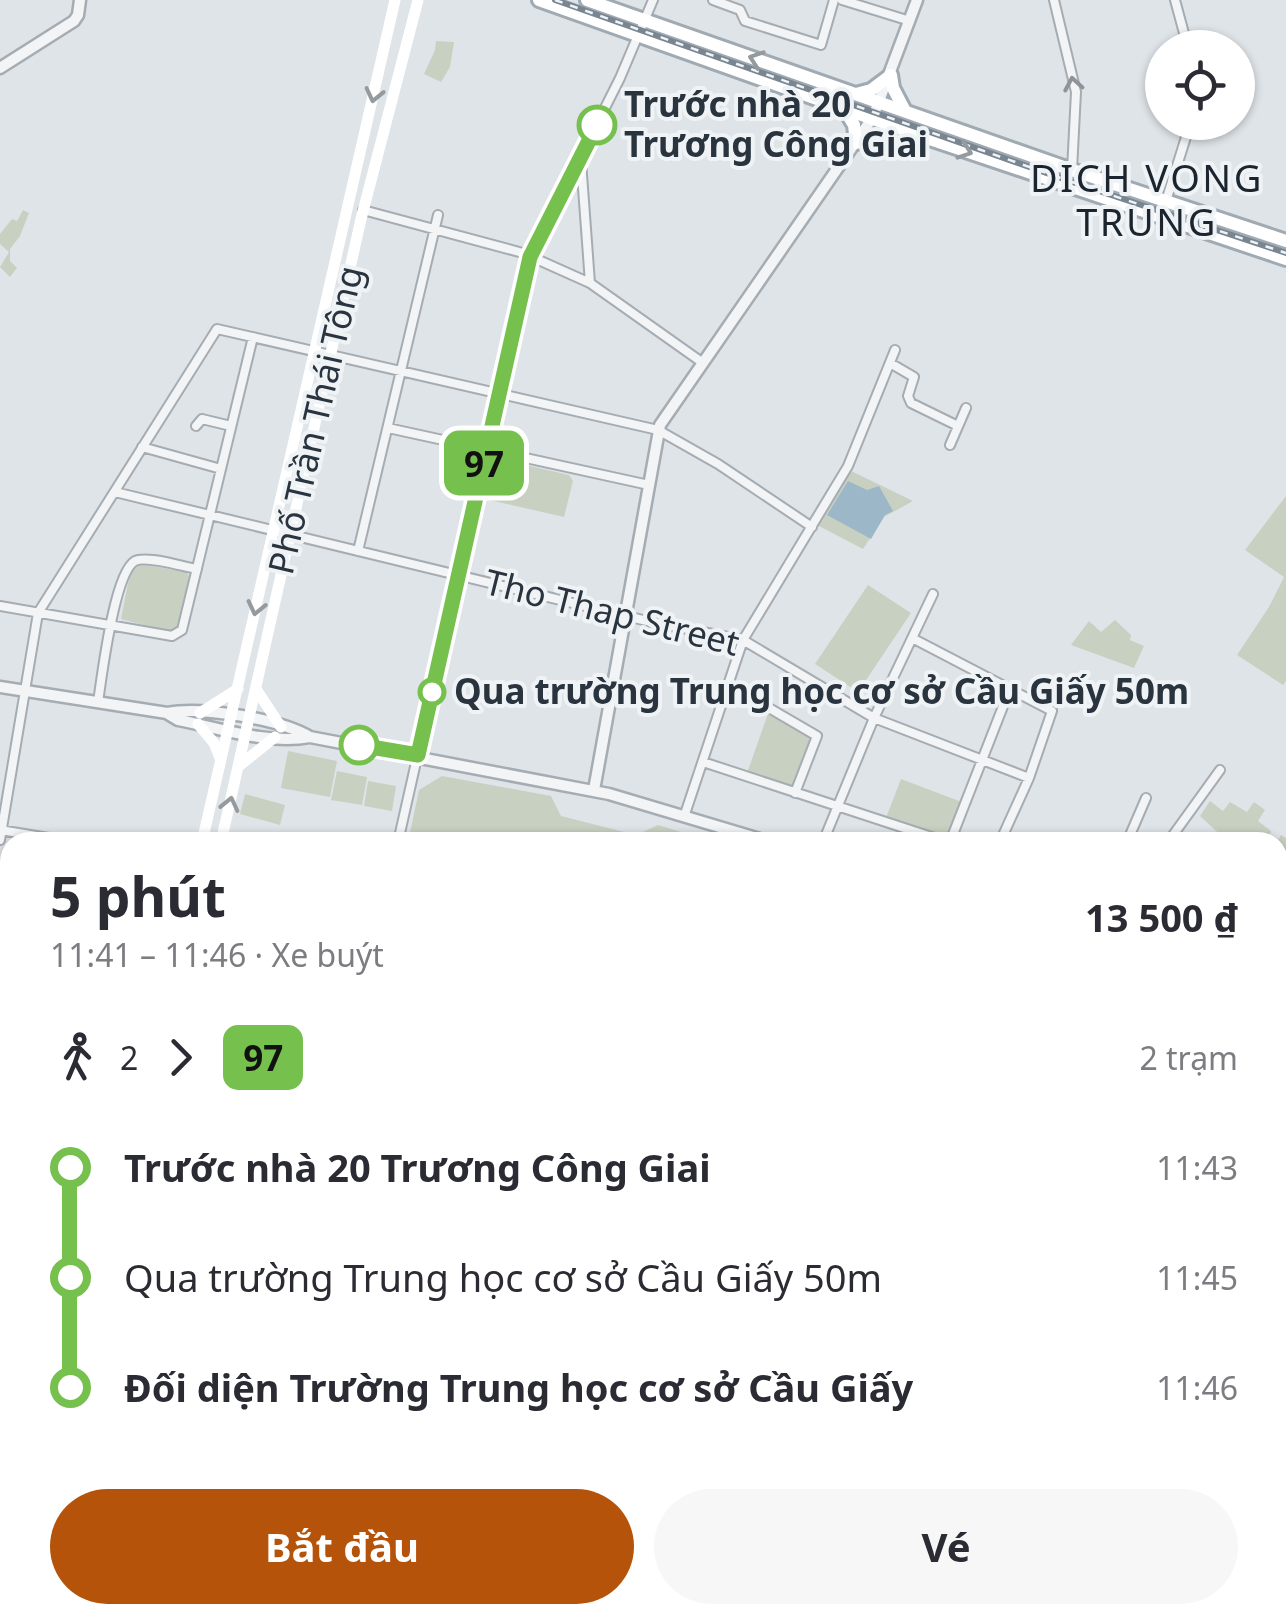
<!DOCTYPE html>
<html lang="vi">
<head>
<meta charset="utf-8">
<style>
	:root { --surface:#fff; --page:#f7f7f7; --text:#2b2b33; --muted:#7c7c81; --accent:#b45309 }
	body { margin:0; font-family:"Noto Sans",sans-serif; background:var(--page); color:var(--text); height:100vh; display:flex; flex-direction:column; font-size:38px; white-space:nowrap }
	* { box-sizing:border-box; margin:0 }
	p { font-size:32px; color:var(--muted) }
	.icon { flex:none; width:55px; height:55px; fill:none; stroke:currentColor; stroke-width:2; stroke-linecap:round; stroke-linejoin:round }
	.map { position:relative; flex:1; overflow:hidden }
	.panel { position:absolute; left:0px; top:832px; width:1288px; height:792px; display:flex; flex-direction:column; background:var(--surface); border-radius:30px 30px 0 0; box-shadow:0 2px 8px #0004 }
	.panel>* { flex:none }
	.badge { padding:0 20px; border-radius:15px; font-size:35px; line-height:65px }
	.controls { position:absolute; left:1145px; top:30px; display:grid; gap:20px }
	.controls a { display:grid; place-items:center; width:110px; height:110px; border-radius:50%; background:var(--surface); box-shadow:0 2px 8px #0004; font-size:50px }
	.map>.badge { position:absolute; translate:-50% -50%; box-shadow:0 0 0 5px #fff }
	.legs { display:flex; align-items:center; gap:15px; height:110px; padding:0 50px; font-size:32px }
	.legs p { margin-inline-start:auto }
	.overview { display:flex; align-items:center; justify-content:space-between; height:170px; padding:0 50px }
	h1 { font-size:55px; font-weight:700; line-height:75px }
	.action { display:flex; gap:20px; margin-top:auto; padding:20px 50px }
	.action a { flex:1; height:115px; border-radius:60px; background:var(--accent); color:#fff; font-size:40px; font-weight:700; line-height:115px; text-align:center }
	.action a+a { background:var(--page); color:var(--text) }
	ul { padding:0 50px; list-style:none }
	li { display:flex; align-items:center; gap:35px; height:110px; font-size:38px }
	li i { display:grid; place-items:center; width:15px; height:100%; margin:0 12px; background:currentColor }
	li i::after { content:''; width:25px; height:25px; margin:-12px; border:8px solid; border-radius:50%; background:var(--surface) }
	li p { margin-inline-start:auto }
	li:first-child i { background:linear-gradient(#0000 50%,currentColor 0) }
	li:last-child i { background:linear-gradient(currentColor 50%,#0000 0) }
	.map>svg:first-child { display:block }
</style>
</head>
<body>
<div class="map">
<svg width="1286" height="1624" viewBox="0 0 1286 1624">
	<rect width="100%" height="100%" fill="#dfe4e8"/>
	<!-- green -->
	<path fill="#c8d1c1" d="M436,41L454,42L450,67L441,82L424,74L435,50Z
		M23,210L29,213L20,236L10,249V261L17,268L10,277L0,267L9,252L0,244V234L12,219L17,221Z
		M504,460L569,475L573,481L564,517L485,499L492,468Z
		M849,470L913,501L884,517L863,549L817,525Z
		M1286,496V681L1283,685L1237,655L1269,607L1284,577L1245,550Z
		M141,564L186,572L189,576L180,625L170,632L121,619L130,573Z
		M868,585L911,613L858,692L815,664Z
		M1115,620L1131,635L1130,640L1144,646L1134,668L1071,645L1089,621L1101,632Z
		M770,708L815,733L795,793L746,776Z
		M288,751L337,761L330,797L281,788Z
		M337,771L367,777L362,805L331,800Z
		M442,776L551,796L561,816L636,835L658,825L713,842H408L419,790Z
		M901,779L967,804L950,842L884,823Z
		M368,781L396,786L392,811L364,806Z
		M245,794L285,805L280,825L240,814Z
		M1210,801L1223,811L1230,802L1247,812L1254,802L1265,810L1258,821L1271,831L1268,842H1228L1200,816Z
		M1281,835L1286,838V892L1278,916L1286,929V953L1281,950L1278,957L1277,842Z
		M10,1436V1522L0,1509V1477L9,1470L0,1458V1443Z
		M533,1615H692V1624H532Z"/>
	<!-- water -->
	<path fill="#9cb7c7" d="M848,481L867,490L879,486L893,511L885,515L871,539L827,515Z"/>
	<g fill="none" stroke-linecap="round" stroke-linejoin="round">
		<defs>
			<path id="minor" d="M713,0L740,10L745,21L821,45L834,0
				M842,0L910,21
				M1054,0L1076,92L1072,170
				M1175,0L1188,48
				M581,161L590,283
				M1166,201L1186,137L1187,122
				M363,210L523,253L590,283L703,363
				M890,363L914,377L908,396L911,403L958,426
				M196,426L202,419L231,426
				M388,428L649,485
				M950,445L966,408
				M142,447L221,469
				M115,492L647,621L743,640L874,718L1029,778
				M358,551L438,215
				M0,606L172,636L182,630L253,337
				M912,638L1052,711L1029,778L1000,842
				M728,684L817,736L795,793
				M98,702C102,676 114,573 135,561C146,555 184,567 197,569
				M703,762L947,842
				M685,814L743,640L848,466L895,350
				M0,830L73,842
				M0,840L38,613L217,329L658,430L718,464L812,527
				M398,842L530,257L620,78L653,0
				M823,842L874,718L933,594
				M950,842L1009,691
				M1127,842L1146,798
				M1168,842L1220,770
				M1278,1120L1286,1102
				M0,1232L10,1226
				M0,1353L10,1368
				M0,1384L10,1376
				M1278,1540L1286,1538
				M182,1615L188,1624
				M694,1615V1624
				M113,1624L124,1615
				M795,1624L803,1615"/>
			<path id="tertiary" d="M0,68L74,21L78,15L80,0
				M0,687L167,713C202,706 280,719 310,737L609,794L770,842
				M168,714L178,720C219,728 269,745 310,737
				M594,790L660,425L873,117L917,0"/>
			<path id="primary" d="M539,0L921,136L1286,259
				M587,0L1072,170L1286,241
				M891,75L893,88L905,111
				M856,94L871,90L891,75
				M843,107L854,125L856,143L899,127"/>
		</defs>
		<!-- minor casing -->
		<use href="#minor" stroke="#a5acb2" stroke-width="12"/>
		<!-- tertiary casing -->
		<use href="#tertiary" stroke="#a5acb2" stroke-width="15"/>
		<!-- primary casing -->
		<use href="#primary" stroke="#9faab3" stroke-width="18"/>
		<!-- minor -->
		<use href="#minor" stroke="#f2f4f6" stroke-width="8"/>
		<!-- tertiary -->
		<use href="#tertiary" stroke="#f2f4f6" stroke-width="10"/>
		<!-- secondary -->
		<path stroke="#fff" stroke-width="11" d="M256,689L281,727
			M200,713L238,689
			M198,724L214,743L220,758
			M239,766L275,737
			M202,842L395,0
			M221,842L361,219L418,0
			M0,1025L10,1026
			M0,1042L10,1043
			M427,1624L429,1615
			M439,1624L451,1615
			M471,1624L483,1615
			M516,1624L518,1615"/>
		<!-- primary -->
		<use href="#primary" stroke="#fff" stroke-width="12"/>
		<defs>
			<path id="rail" d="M555,0L1072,182L1286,253"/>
		</defs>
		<!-- rail casing -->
		<use href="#rail" stroke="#798691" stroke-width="6"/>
		<!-- rail -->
		<use href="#rail" stroke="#eff3f6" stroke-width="2.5" stroke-dasharray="8" stroke-linecap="butt"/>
	</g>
	<!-- one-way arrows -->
	<defs><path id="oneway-chevron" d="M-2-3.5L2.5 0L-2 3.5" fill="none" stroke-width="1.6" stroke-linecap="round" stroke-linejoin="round" transform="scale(2.5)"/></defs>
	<g stroke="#949a9e">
		<use href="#oneway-chevron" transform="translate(756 59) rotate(-161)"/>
		<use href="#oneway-chevron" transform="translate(374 95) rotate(103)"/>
		<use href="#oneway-chevron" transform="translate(965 151) rotate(19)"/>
		<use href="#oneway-chevron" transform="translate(256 608) rotate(103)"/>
		<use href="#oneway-chevron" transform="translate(230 804) rotate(-77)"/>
	</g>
	<use stroke="#8e949a" href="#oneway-chevron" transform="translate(1073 84) rotate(-100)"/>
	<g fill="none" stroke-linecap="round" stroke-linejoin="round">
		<defs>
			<path id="line-1" d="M359,745L418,755L530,257L597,125"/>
		</defs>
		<!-- line-1 casing -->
		<use href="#line-1" stroke="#fff" stroke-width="22"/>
		<!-- line-1 -->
		<use href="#line-1" stroke="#76c04d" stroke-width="15"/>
	</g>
	<!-- markers -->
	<g fill="#fff" stroke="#76c04d" stroke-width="5">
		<circle cx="597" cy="125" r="18"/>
		<circle cx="432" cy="692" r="12"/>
		<circle cx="359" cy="745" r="18"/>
	</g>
	<g text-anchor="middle" stroke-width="8" stroke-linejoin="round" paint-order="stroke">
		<!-- stop labels -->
		<g font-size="35" font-weight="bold" fill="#29343e" stroke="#eff3f6" text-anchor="start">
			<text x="624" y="117">Trước nhà 20<tspan x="624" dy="40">Trương Công Giai</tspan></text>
			<text x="454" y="704">Qua trường Trung học cơ sở Cầu Giấy 50m</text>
		</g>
		<!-- street labels -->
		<g font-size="35" fill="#29343e" stroke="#eff3f6">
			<text transform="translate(316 420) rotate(-77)" y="12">Phố Trần Thái Tông</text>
			<text transform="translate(612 613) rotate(14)" y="12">Tho Thap Street</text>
		</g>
		<!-- neighbourhood labels -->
		<g font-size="38" letter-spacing="2.5" fill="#1b252f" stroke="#eff3f6">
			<text x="1147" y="192">DICH VONG<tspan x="1147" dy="44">TRUNG</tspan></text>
		</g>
	</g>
</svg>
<div class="controls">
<a><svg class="icon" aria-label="locate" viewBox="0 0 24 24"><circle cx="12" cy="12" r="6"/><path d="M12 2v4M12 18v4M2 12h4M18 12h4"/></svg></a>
</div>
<b class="badge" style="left:484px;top:463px;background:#76c04d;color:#111">97</b>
<section class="panel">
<div class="overview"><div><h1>5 phút</h1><p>11:41 – 11:46 · Xe buýt</p></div><b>13 500 ₫</b></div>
<div class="legs"><svg class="icon" aria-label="walk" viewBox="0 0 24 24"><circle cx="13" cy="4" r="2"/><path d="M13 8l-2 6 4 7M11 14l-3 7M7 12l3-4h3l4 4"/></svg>2<svg class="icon" aria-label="forward" viewBox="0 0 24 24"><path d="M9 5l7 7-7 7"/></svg><b class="badge" style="background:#76c04d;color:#111">97</b><p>2 trạm</p></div>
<ul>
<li><i style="color:#76c04d"></i><b>Trước nhà 20 Trương Công Giai</b><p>11:43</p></li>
<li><i style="color:#76c04d"></i><span>Qua trường Trung học cơ sở Cầu Giấy 50m</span><p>11:45</p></li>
<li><i style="color:#76c04d"></i><b>Đối diện Trường Trung học cơ sở Cầu Giấy</b><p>11:46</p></li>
</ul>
<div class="action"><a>Bắt đầu</a><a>Vé</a></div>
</section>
</div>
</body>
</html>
